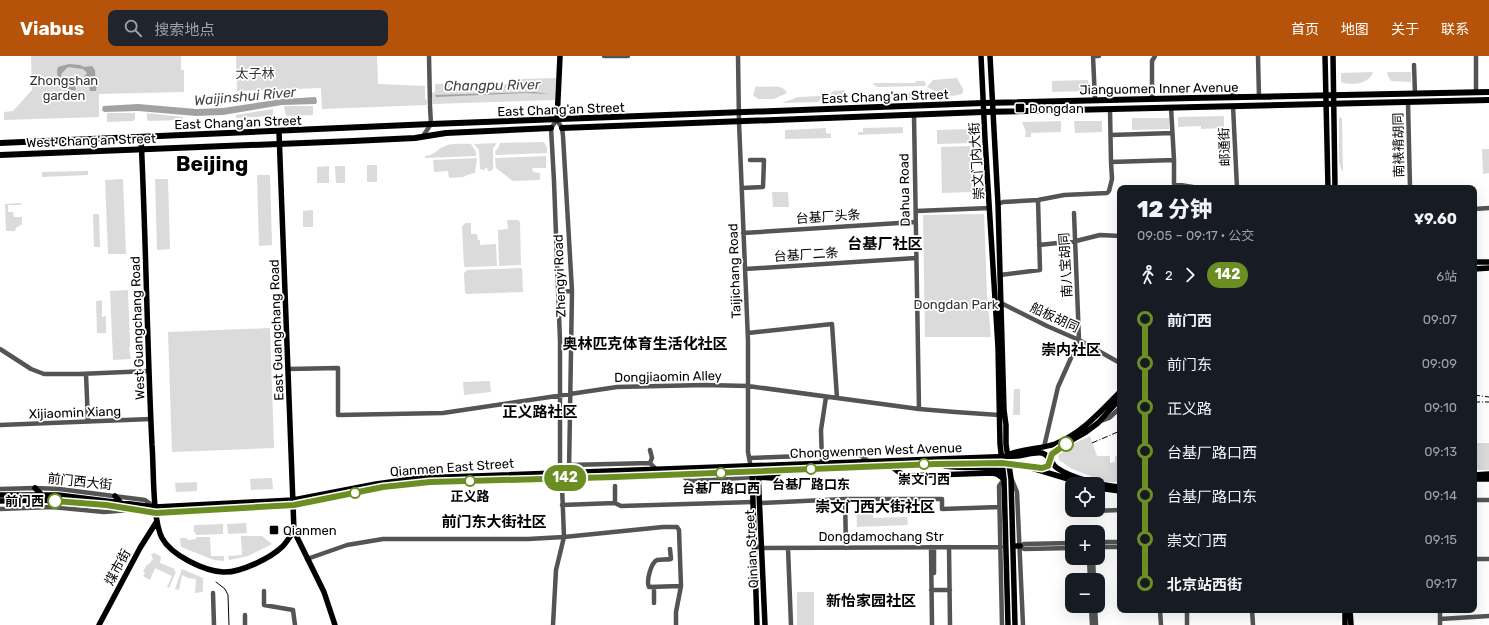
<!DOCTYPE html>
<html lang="zh">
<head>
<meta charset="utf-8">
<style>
	:root { --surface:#171b24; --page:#20242c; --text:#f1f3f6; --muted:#9ea1a6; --accent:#b45309 }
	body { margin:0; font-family:Rubik,"Noto Sans SC",sans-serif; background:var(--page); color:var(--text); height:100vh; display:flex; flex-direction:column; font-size:15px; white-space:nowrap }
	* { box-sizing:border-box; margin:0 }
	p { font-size:13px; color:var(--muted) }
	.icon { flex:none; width:22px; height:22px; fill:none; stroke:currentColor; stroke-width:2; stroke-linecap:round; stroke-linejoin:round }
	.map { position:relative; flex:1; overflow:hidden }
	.side { position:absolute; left:1117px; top:129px; width:360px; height:428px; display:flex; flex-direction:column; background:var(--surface); border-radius:8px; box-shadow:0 4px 16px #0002 }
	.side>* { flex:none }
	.badge { padding:0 8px; border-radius:13px; font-size:14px; line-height:26px }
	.controls { position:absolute; left:1065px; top:421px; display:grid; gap:8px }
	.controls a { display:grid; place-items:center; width:40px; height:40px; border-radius:8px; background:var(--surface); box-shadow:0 4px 16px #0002; font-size:20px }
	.map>.badge { position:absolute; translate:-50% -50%; box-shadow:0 0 0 2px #fff }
	.legs { display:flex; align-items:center; gap:6px; height:44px; padding:0 20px; font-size:13px }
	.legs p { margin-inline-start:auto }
	.summary { display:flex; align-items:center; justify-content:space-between; height:68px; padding:0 20px }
	h1 { font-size:22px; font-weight:800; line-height:30px }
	ul { padding:0 20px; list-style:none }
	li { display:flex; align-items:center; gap:14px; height:44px; font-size:15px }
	li i { display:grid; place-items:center; width:6px; height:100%; margin:0 5px; background:currentColor }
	li i::after { content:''; width:10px; height:10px; margin:-5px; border:3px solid; border-radius:50%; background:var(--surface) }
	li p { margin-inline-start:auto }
	li:first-child i { background:linear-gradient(#0000 50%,currentColor 0) }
	li:last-child i { background:linear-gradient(currentColor 50%,#0000 0) }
	header { display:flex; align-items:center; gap:24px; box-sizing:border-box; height:56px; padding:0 20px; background:var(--accent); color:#fff }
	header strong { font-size:19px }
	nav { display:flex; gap:22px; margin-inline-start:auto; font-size:14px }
	.search { width:280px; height:36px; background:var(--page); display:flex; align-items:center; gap:10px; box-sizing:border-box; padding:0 14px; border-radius:8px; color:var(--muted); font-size:15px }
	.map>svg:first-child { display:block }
</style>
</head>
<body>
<header>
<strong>Viabus</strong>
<div class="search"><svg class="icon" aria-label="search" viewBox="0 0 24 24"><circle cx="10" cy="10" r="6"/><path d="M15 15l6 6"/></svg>搜索地点</div>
<nav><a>首页</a><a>地图</a><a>关于</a><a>联系</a></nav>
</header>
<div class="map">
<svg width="1489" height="569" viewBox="0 0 1489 569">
	<rect width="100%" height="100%" fill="#fff"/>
	<!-- green -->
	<path fill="#dbdbdb" d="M31,0H181V14H184V36L99,38V61L4,64V56L13,55L32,34Z
		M236,0H377L378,28L425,30V42L427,45V49L322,53L321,32L237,35Z
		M1373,16C1370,28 1351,30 1341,26V17Z
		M1387,16H1411V26L1391,25L1388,20Z
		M556,22L555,44L433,48L432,37L435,36V28L460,27L463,30L513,28L521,23Z
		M957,22L963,33V37C951,44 938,36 927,31L933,24Z
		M1088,24V35L1052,36V25Z
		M915,25H924L926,28L925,30L877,31L873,28L874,27H916Z
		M756,30C766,33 782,26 787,37L774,43H758L753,39Z
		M844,34L845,35L843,45H824L833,35Z
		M884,37H919L933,41L891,43L884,40Z
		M821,40L822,42L818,46L782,47L798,41Z
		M284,50H313V59L287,60L285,57Z
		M273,53V58L271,60L236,62V59Z
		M107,57H135V63L133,65L107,66Z
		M147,57L183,61V64L149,65L147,63Z
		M1224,60V72L1201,73V70L1178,71V61Z
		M1340,61L1342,63L1343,115H1342L1339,106V62Z
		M1132,62H1169V73L1132,74Z
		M1061,65V76L1031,77V81H1025L1026,76L1022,66Z
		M1074,65H1102V76L1075,77Z
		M903,71V77L858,79V76H863V72Z
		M826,72V77L831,78V82L785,83V74Z
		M969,73L970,87L937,88V74Z
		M544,86L547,92V97L496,99L495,95L498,92L500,87Z
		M497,87L493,92V113L491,115H488L487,112H485V114L480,113L479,94L474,88Z
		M471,88L476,96V100L425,102V100C435,99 437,93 445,90C452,87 462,88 471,88Z
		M970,90L972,136L942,137L941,91Z
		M1482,93H1489V117L1483,118Z
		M546,100V112H532L533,116L540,117V124L513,125L496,112L495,102H496Z
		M477,102L475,117L470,118L463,121L449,122L448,115L434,116L433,104Z
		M367,109H377V126H367Z
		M329,110V127H317V111Z
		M335,110H345V127H336Z
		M88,115V119L42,121V116Z
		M257,119H270L272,189L259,190Z
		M123,123L126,198H108L105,124Z
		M155,123H168L170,193L157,194Z
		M772,136H788L789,151H773Z
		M21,147V149H8V156H13L14,161H22V168L16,172L15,175H6L5,148Z
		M313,154V171H303V155Z
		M93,158H99L100,191H94Z
		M984,158L987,239L991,281H925L923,159Z
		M507,164H518L520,166L521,209L499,210L498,174L508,173Z
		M465,167H471V178H477L478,184H480V189L496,188L497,210L465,211L464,210L462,171Z
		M522,212L523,236L466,238L465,236L464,217L467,214Z
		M128,234L130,290L129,293L131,303L113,304L110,235Z
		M102,244V261L106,260V277H97L96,245Z
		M270,272L274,392L172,396L168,276Z
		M490,325L491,336L464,339L463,326Z
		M1014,333H1020V359H1013Z
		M1090,380L1097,400H1110V407L1115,406V400H1120V426H1107L1072,413L1059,404L1058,399L1060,394Z
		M1474,387H1489V414H1474Z
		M272,422L273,433L251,434L250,423Z
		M197,426V435L176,436L175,427Z
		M873,448V462L907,461L908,469L857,471L856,449Z
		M246,467L247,477L228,478L227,468Z
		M223,468V478L196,479V477H194V469Z
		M241,480H262L272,488L248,500L229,504L228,500L242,499Z
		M196,481H210L211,500H224V505L214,504L181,491L180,482H187L188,484L196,483Z
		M155,497L161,501L160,507L175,513L174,515L176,516L169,532L167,531L172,520L155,512L150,524L143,520L145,517L143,516L147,508L148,509L153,503L151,498Z
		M182,513L203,522V536L195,537L196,523L188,522L182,519L179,534L175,533Z
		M797,536H814V569H797Z"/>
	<!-- water -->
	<path fill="#a2a2a2" d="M69,8L80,9L84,11L92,10L95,14C95,21 97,27 96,35H90L89,30L86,26L77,27L75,30L76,34C69,35 64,32 59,28L60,27L71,29L83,22L87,17L83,13L68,11L62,17L60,23L58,24L57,15L58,11Z
		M534,36L549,38L526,37L436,41L435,39Z
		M316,41L317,46L316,48L282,49L223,59L196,60L138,55L104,56L102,54L103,50L138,48L196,53L223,52L282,43Z"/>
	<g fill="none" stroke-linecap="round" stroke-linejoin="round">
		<!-- minor -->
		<path stroke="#545454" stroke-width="4.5" d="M429,0L430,48
			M604,0H628
			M738,0L739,66L748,285V396L751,412
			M1093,0L1095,44
			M1093,0H1099
			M1258,0L1259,41
			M1476,0V36
			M1414,9L1415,38
			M1232,31V41
			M1152,43V5L1155,0
			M1408,46L1410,132
			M1233,50L1237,132
			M1110,53L1111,106
			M914,59L919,353
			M1111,79L1172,77
			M423,80L431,68L430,50
			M1174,104V128L1199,132
			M742,132L763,131L764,104H750
			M998,148L1003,146L1038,144L1064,139L1107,137L1109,135L1112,123L1111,106L1174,104L1171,51
			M1474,153L1489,152
			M916,155L990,152
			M743,177L915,166
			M1039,189L1076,185L1100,179L1120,180
			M745,213L916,202
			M1000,219L1040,214L1038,144
			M558,236L572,235
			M1001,247L1047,270L1079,284L1120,307
			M748,277L832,268L837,342
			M0,293L31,313L44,318H79L149,315
			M288,313L338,312V359L443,357L617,331L705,329L748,330L919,353L955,356L999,359
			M86,318L88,366
			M1101,365L1109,362L1120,352
			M0,369L151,363
			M1044,391L1058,331L1079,284L1074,157
			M749,402L859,398L868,405
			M650,407L652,402L650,394
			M822,407L821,374L826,341
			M569,409L650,407L657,414
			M680,419L691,425L755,421
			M1012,424L1017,436L1023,569
			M615,430V447L621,450L753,446
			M0,433L35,432L59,433L145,444L155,451
			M845,443L846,492
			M1474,444H1489
			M760,447L845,443H942V453L999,451
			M562,449L615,447
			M0,453L52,451L104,456L130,454
			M1093,455L1120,454
			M1098,486H1120
			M755,490L762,492L1001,491
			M1020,490L1024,493L1072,492
			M1020,490L1024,488L1072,487
			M931,491L932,569
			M934,491V517
			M949,491L950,569
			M1098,491H1120
			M788,492L791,569
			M670,493L671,503C667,504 661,503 657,504C651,507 646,525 649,531L681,530
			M1089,502L1090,524
			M1093,502L1094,524
			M307,503L347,489L383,483H528L564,481L663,471H677L679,474L681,530L676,556V569
			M1474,503H1489
			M654,531V547
			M931,534H950
			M264,535V549L293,554L295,569
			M213,537L214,569
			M1091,550L1092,569
			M1095,550L1096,569
			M1160,554L1161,569
			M1187,554V569
			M1252,554L1253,569
			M1440,554V569
			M245,559V569
			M1440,563L1489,560
			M553,569L556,514L564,481L562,430L564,422L569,416L572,235L563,80L562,72L557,64L551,72L554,125L560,285V410L562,419
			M1002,569L999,430L1004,423"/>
		<!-- major -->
		<path stroke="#000" stroke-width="5.5" d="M981,0L985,83L998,291L1000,388L1004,423L1008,569
			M990,0L998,148L1004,354L1006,369V388L1011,423L1015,569
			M1325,0L1328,132
			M1333,0L1335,132
			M557,64L560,0
			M279,76L294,475L324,536L335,569
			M141,81C146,184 147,287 152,389C154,413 152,462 162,482C171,499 204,515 223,516C240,517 271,502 283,490C287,486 290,480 294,475
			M1474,206H1489
			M1474,213L1489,212
			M1010,398C1025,392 1041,393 1055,388C1082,377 1100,356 1120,336
			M941,409C960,415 988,407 1003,416
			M891,410L904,420L992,417L997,418L1004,423
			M1037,411L1042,412L1048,410L1054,396L1063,389L1086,376L1098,367L1120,343
			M758,415L765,569
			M752,416L757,569
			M1474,419L1489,418
			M758,421L772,422L783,414
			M1474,423H1489
			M35,432L41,438
			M1098,432L1120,435
			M0,439H58L155,451L293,444L376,428L419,422L1018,400C1025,399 1035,396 1042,397C1050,399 1051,408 1057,412C1071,422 1103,430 1120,431
			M115,440L121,447
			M0,445L40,444L74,446L106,449L156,457L294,449L383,431L420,426L615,421L936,408L1010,407L1025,410L1085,428
			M1013,490H1020
			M1345,554V569
			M1350,554L1351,569
			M99,569L140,492L157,465"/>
		<!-- highway -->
		<path stroke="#000" stroke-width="6" d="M562,72L983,56L1489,44
			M0,87L431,68L983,47L1192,42L1489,36
			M0,99L353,85L415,82L446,77L551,72"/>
		<!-- tram -->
		<path stroke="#000" stroke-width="1" d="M216,526L225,533L228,539L229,569"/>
		<!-- rail -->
		<path stroke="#000" stroke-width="1" stroke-dasharray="6 2 1 2" stroke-linecap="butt" d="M1474,339L1489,341
			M1474,346H1489
			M1092,387L1120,375"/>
	</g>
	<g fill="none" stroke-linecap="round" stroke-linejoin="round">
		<defs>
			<path id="line-1" d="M55,445L106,449L156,457L294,449L383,431L430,426L615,421L936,408L1002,407L1042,412L1048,410L1052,398L1066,388"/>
		</defs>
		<!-- line-1 casing -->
		<use href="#line-1" stroke="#fff" stroke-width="9"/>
		<!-- line-1 -->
		<use href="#line-1" stroke="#6b8e23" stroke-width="6"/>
	</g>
	<!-- markers -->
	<g fill="#000" stroke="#fff" stroke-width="1.5">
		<rect x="1015" y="47" width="10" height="10" rx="2"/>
		<rect x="269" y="469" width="10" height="10" rx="2"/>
	</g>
	<g fill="#fff" stroke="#6b8e23" stroke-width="2">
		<circle cx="1066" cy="388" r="7"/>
		<circle cx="924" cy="408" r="5"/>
		<circle cx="811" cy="413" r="5"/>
		<circle cx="721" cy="417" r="5"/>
		<circle cx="470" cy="425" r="5"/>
		<circle cx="355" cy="437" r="5"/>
		<circle cx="55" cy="445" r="7"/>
	</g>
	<g text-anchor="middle" stroke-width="3.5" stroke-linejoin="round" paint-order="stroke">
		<!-- park labels -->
		<g font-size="13" fill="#323232" stroke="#fff">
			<text x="255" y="22">太子林</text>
			<text x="64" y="29">Zhongshan<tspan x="64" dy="15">garden</tspan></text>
			<text x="956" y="253">Dongdan Park</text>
		</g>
		<!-- street labels -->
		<g font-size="13" fill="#000" stroke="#fff">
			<text transform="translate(1159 32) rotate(-1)" y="5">Jianguomen Inner Avenue</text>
			<text transform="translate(885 40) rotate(-2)" y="5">East Chang'an Street</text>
			<text transform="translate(561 53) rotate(-2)" y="5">East Chang'an Street</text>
			<text transform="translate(238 66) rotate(-2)" y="5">East Chang'an Street</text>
			<text transform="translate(91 84) rotate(-2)" y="5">West Chang'an Street</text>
			<text transform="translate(1398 89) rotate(-91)" y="5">南裱褙胡同</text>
			<text transform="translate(1224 91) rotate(-92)" y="5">邮通街</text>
			<text transform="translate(976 105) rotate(-94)" y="5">崇文门内大街</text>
			<text transform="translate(904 134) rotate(-91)" y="5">Dahua Road</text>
			<text transform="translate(828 160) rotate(-4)" y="5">台基厂头条</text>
			<text transform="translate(806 198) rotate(-4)" y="5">台基厂二条</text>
			<text transform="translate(1065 209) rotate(-93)" y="5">南八宝胡同</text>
			<text transform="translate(734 215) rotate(-92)" y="5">Taijichang Road</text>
			<text transform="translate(559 220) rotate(-92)" y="5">Zhengyi Road</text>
			<text transform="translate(1055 261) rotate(25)" y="5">船板胡同</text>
			<text transform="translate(137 272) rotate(-92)" y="5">West Guangchang Road</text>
			<text transform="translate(276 274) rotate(-92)" y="5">East Guangchang Road</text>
			<text transform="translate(668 320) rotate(-1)" y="5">Dongjiaomin Alley</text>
			<text transform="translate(75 356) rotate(-2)" y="5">Xijiaomin Xiang</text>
			<text transform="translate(876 394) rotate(-2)" y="5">Chongwenmen West Avenue</text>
			<text transform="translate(452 411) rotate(-4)" y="5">Qianmen East Street</text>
			<text transform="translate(80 425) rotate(6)" y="5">前门西大街</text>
			<text x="881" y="485">Dongdamochang Str</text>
			<text transform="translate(751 493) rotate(-93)" y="5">Qinian Street</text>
			<text transform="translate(117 511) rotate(-61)" y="5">煤市街</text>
		</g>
		<!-- poi labels -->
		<g font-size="13" fill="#000" stroke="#fff" text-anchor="start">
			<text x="1029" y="57">Dongdan</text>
			<text x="283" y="479">Qianmen</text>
		</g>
		<!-- stop labels -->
		<g font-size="13" font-weight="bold" fill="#000" stroke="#fff">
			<text x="924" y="428">崇文门西</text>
			<text x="811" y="433">台基厂路口东</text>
			<text x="721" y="437">台基厂路口西</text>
			<text x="470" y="445">正义路</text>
			<text x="44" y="450" text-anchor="end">前门西</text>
		</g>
		<!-- water labels -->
		<g font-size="14" font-style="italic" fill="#434343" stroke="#fff">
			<text transform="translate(492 29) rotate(-1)" y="5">Changpu River</text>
			<text transform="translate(245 40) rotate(-5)" y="5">Waijinshui River</text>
		</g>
		<!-- quarter labels -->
		<g font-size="15" font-weight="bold" fill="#000" stroke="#fff">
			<text x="885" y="193">台基厂社区</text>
			<text x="645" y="293">奥林匹克体育生活化社区</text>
			<text x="1071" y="299">崇内社区</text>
			<text x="540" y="361">正义路社区</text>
			<text x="875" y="456">崇文门西大街社区</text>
			<text x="494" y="471">前门东大街社区</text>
			<text x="871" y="550">新怡家园社区</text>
		</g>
		<!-- town labels -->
		<g font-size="21" font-weight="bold" fill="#000" stroke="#fff">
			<text x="212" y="115">Beijing</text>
		</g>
	</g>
</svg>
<div class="controls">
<a><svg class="icon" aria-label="locate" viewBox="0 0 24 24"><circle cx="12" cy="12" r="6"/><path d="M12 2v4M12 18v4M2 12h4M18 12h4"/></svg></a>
<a>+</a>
<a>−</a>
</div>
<b class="badge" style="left:565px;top:422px;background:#6b8e23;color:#fff">142</b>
<section class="side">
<div class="summary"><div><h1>12 分钟</h1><p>09:05 – 09:17 · 公交</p></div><b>¥9.60</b></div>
<div class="legs"><svg class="icon" aria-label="walk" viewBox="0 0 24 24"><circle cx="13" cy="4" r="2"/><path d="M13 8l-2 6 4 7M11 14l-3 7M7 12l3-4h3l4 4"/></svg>2<svg class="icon" aria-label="forward" viewBox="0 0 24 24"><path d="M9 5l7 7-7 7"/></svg><b class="badge" style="background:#6b8e23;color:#fff">142</b><p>6站</p></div>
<ul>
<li><i style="color:#6b8e23"></i><b>前门西</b><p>09:07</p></li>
<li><i style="color:#6b8e23"></i><span>前门东</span><p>09:09</p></li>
<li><i style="color:#6b8e23"></i><span>正义路</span><p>09:10</p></li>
<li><i style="color:#6b8e23"></i><span>台基厂路口西</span><p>09:13</p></li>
<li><i style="color:#6b8e23"></i><span>台基厂路口东</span><p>09:14</p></li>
<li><i style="color:#6b8e23"></i><span>崇文门西</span><p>09:15</p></li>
<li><i style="color:#6b8e23"></i><b>北京站西街</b><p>09:17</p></li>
</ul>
</section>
</div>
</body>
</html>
